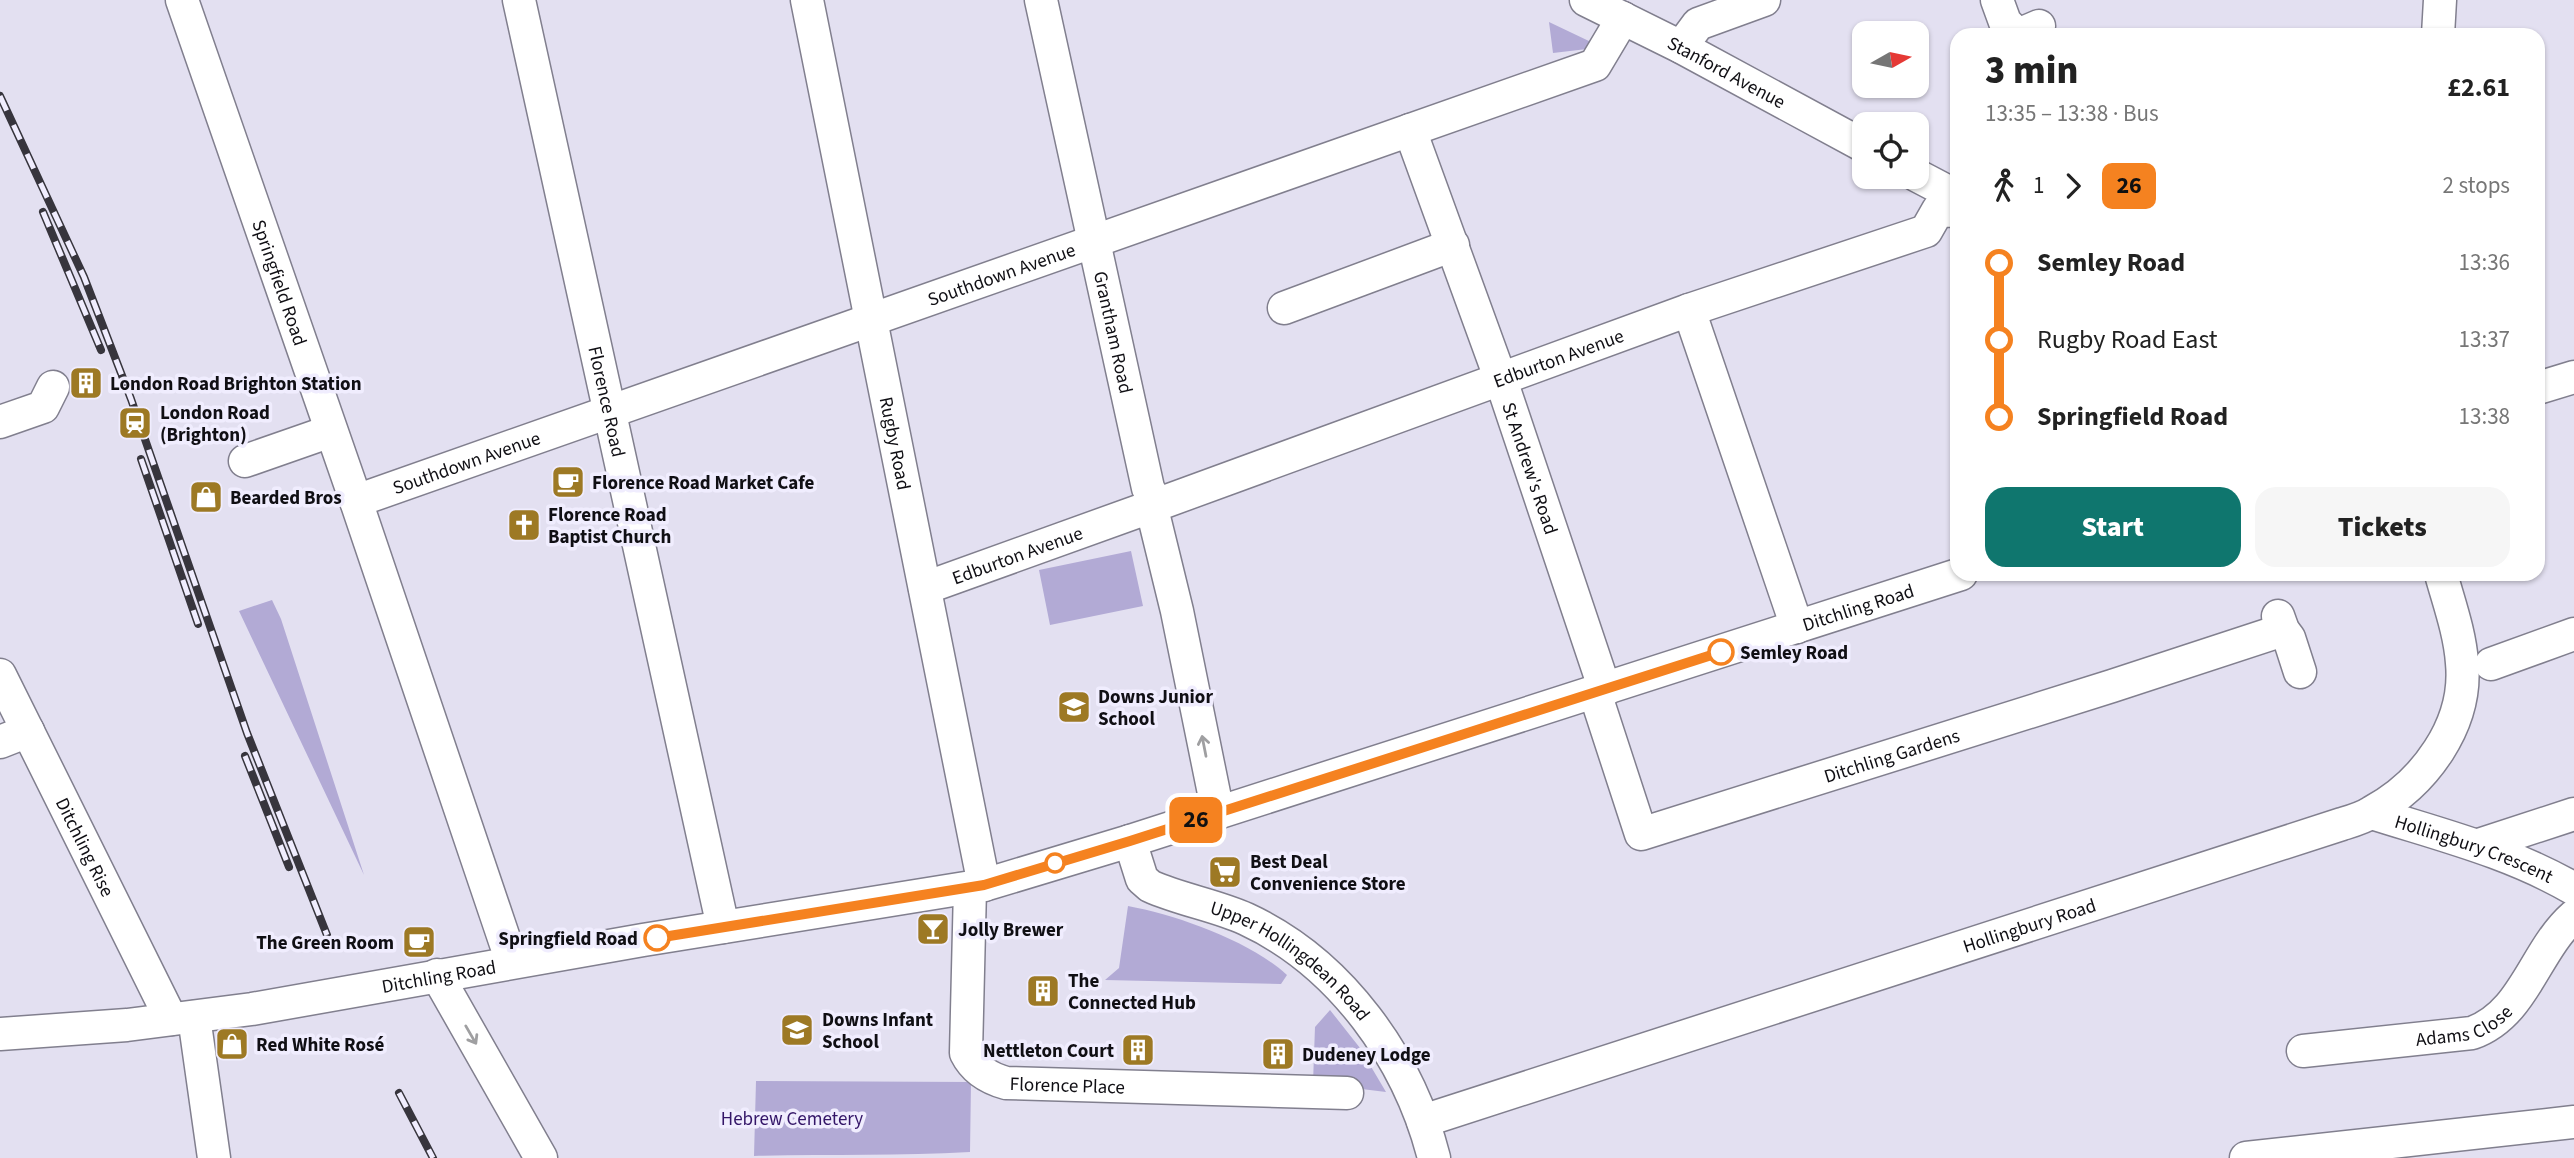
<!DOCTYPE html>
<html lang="en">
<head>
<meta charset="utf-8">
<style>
	:root { --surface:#fff; --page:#f6f6f6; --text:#222; --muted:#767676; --accent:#0f766e }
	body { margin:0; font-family:"Source Sans 3",sans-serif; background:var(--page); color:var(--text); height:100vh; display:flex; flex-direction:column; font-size:26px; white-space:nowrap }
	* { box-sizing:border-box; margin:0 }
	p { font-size:23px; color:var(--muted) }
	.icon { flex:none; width:38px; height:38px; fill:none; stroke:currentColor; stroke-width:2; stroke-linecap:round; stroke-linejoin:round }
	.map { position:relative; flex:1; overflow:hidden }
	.panel { position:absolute; left:1950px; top:28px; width:595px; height:553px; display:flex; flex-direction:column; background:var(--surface); border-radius:21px; box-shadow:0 2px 5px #0004 }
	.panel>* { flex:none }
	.badge { padding:0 14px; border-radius:10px; font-size:24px; line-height:46px }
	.needle { width:46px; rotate:81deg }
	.controls { position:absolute; left:1852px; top:21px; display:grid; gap:14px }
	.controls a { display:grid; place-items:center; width:77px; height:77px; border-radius:14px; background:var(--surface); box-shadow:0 2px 5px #0004; font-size:35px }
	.map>.badge { position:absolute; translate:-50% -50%; box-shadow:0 0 0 4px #fff }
	.legs { display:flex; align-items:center; gap:10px; height:77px; padding:0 35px; font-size:23px }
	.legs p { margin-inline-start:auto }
	.overview { display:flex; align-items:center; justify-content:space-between; height:119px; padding:0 35px }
	h1 { font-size:38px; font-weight:800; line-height:52px }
	.button { display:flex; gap:14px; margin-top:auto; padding:14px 35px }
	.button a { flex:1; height:80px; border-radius:21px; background:var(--accent); color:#fff; font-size:28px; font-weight:800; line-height:80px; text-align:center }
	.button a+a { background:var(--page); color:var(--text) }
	ul { padding:0 35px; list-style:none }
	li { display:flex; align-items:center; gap:24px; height:77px; font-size:26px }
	li i { display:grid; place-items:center; width:10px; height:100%; margin:0 9px; background:currentColor }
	li i::after { content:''; width:18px; height:18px; margin:-9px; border:5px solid; border-radius:50%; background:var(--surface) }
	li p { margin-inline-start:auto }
	li:first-child i { background:linear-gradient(#0000 50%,currentColor 0) }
	li:last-child i { background:linear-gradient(currentColor 50%,#0000 0) }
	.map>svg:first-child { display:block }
</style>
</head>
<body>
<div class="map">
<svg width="2574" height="1158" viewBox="0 0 2574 1158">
	<rect width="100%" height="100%" fill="#e3e0f1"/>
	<!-- green -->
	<path fill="#b2aad5" d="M1549,22L1591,42L1587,49L1553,53Z
		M1131,551L1143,606L1050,625L1039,570Z
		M272,600L281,619L364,875L239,611Z
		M1128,906C1177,915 1250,941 1287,975L1281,984L1105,980L1119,968Z
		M1330,1010L1360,1048L1386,1092L1313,1083L1315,1027Z
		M756,1081L971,1082L970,1152C898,1156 826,1154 754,1156Z"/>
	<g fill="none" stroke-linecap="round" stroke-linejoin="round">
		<defs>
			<g id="minor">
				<path id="s1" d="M182,0L356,501L512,962"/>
				<path id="s2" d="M519,0L723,927"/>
				<path id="s3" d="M807,0L984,885"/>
				<path id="s4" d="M1041,0L1148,488L1154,500L1164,502L1689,310L1926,231L1938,210L1956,211"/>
				<path id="s5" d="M1586,0L1681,47L1864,146"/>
				<path d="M1997,0L2005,22L2018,35L2039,26"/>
				<path d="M2438,35L2440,0"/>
				<path d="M1681,47L1698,24L1764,0"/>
				<path id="s6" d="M1410,130L1501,380L1605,690"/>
				<path d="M1916,175L1956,196"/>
				<path d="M1284,308L1453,245"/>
				<path d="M1689,310L1797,627"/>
				<path d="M2538,388L2574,377"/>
				<path d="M0,422L43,407L53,387"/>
				<path d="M245,461L331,431"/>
				<path id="s7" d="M356,501L1595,65L1623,18"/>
				<path id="s8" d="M925,588L1139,511H1149L1155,521L1177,611L1218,813"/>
				<path d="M2278,616L2283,630L2289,638L2300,672"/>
				<path d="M2491,664L2574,634"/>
				<path id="s9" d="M0,675L171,1019"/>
				<path id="s10" d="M1595,693L1641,834L2112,686L2283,630"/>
				<path d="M0,742L28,731"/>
				<path id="s11" d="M2372,813C2441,835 2511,852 2574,889"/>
				<path id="s12" d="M1130,841L1142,879L1150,886C1181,900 1215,905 1246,919C1341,963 1409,1059 1434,1158"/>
				<path d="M2479,845L2574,814"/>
				<path id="s13" d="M970,888L966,1053C974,1069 988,1078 1006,1083L1347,1093"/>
				<path d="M437,975L541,1158"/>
				<path d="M194,1017L214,1158"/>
				<path id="s14" d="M0,1034L127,1025L252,1009L643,940L984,885L1130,841L1961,574"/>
				<path id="s15" d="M2303,1051L2472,1033C2525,1014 2534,951 2574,916"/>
				<path id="s16" d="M1423,1121L2342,824C2352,821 2363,818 2372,812C2424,784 2468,725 2462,663C2460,633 2449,603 2441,574"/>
				<path d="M2246,1158L2574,1122"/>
			</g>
		</defs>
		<!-- minor casing -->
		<use href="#minor" stroke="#817f8e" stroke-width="35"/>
		<!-- minor -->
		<use href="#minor" stroke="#fff" stroke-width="32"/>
		<defs>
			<path id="rail" d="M0,96L84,277L131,399L247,733L327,935
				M43,212L101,350
				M141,459L198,624
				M245,756L289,867
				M399,1093L433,1158"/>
		</defs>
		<!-- rail casing -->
		<use href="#rail" stroke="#37353d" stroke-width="8"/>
		<!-- rail -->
		<use href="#rail" stroke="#f0edfe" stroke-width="5" stroke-dasharray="16" stroke-linecap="butt"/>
	</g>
	<!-- one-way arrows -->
	<defs><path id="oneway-shaft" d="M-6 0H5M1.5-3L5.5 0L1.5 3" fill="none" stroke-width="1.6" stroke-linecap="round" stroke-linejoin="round" transform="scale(1.75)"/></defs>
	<g stroke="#9f9fa1">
		<use href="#oneway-shaft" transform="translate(1204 746) rotate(-101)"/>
		<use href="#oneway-shaft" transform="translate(471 1035) rotate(60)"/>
	</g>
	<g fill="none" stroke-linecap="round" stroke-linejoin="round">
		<defs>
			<path id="line-1" d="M657,938L984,885L1130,841L1721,652"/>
		</defs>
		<!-- line-1 casing -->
		<use href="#line-1" stroke="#fff" stroke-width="16"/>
		<!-- line-1 -->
		<use href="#line-1" stroke="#f58220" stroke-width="10"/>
	</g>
	<!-- icons -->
	<defs>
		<symbol id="building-square" viewBox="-11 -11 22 22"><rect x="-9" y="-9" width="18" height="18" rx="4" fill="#9d7924" stroke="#f0edfe"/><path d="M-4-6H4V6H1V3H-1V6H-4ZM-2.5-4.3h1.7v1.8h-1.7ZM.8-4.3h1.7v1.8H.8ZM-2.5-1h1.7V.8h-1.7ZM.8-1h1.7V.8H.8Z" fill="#fff"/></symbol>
		<symbol id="station-square" viewBox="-11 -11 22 22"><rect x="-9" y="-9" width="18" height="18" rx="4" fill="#9d7924" stroke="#f0edfe"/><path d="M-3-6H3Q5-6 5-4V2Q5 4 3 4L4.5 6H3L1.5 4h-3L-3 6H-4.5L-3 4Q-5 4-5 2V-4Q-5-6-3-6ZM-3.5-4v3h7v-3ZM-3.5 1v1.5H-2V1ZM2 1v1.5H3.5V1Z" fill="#fff"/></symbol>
		<symbol id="cafe-square" viewBox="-11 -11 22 22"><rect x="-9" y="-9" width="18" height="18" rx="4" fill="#9d7924" stroke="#f0edfe"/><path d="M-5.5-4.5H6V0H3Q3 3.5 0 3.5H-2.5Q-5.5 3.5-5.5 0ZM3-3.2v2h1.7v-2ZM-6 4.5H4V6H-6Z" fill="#fff"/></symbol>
		<symbol id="shop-square" viewBox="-11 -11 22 22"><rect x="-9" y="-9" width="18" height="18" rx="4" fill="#9d7924" stroke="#f0edfe"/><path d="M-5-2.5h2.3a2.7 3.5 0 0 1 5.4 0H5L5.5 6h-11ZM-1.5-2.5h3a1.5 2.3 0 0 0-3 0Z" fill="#fff"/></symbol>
		<symbol id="church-square" viewBox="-11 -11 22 22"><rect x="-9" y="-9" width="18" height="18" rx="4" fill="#9d7924" stroke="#f0edfe"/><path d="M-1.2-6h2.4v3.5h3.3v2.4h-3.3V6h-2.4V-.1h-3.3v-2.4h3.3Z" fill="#fff"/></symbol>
		<symbol id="school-square" viewBox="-11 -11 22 22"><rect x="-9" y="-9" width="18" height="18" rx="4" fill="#9d7924" stroke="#f0edfe"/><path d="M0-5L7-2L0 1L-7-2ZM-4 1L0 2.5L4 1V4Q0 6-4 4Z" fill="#fff"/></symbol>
		<symbol id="supermarket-square" viewBox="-11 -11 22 22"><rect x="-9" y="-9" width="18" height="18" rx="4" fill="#9d7924" stroke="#f0edfe"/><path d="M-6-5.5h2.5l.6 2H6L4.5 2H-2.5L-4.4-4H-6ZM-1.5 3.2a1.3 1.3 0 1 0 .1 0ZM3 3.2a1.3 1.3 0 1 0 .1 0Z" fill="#fff"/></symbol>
		<symbol id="bar-square" viewBox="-11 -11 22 22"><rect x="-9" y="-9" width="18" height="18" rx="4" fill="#9d7924" stroke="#f0edfe"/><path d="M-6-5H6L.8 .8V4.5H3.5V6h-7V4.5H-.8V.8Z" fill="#fff"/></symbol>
	</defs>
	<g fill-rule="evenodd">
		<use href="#building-square" x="67" y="364" width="38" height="38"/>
		<use href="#station-square" x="116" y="404" width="38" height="38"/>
		<use href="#cafe-square" x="549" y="463" width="38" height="38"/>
		<use href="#shop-square" x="187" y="478" width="38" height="38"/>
		<use href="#church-square" x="505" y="506" width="38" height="38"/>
		<use href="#school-square" x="1055" y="688" width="38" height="38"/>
		<use href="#supermarket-square" x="1206" y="853" width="38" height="38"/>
		<use href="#bar-square" x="914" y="910" width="38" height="38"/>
		<use href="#cafe-square" x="400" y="923" width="38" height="38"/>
		<use href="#building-square" x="1024" y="972" width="38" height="38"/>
		<use href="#school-square" x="778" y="1011" width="38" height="38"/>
		<use href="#shop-square" x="213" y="1025" width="38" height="38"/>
		<use href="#building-square" x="1119" y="1031" width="38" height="38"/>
		<use href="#building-square" x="1259" y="1035" width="38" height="38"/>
	</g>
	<!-- markers -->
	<g fill="#fff" stroke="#f58220" stroke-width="3.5">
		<circle cx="1721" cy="652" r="12"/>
		<circle cx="1055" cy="863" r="9"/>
		<circle cx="657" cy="938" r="12"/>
	</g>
	<g text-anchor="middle" stroke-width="7" stroke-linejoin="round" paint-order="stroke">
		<!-- street labels -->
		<g font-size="19" fill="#100f14" stroke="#f0edfe">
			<text dy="7" stroke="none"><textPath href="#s5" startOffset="158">Stanford Avenue</textPath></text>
			<text dy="7" stroke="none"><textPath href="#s7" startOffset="684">Southdown Avenue</textPath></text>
			<text dy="7" stroke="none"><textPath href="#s1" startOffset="299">Springfield Road</textPath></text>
			<text dy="7" stroke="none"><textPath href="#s4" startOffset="340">Grantham Road</textPath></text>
			<text dy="7" stroke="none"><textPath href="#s4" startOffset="943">Edburton Avenue</textPath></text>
			<text dy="7" stroke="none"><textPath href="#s2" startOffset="411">Florence Road</textPath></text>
			<text dy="7" stroke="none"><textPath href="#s3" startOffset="452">Rugby Road</textPath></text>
			<text dy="7" stroke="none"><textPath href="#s7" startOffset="117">Southdown Avenue</textPath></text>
			<text dy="7" stroke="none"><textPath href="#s6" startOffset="359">St Andrew's Road</textPath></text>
			<text dy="7" stroke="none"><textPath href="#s8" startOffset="98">Edburton Avenue</textPath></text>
			<text dy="7" stroke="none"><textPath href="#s14" startOffset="1913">Ditchling Road</textPath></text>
			<text dy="7" stroke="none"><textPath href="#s10" startOffset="411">Ditchling Gardens</textPath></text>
			<text dy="7" stroke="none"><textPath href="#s9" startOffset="192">Ditchling Rise</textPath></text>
			<text dy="7" stroke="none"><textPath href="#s11" startOffset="108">Hollingbury Crescent</textPath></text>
			<text dy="7" stroke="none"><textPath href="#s16" startOffset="637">Hollingbury Road</textPath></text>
			<text dy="7" stroke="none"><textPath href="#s12" startOffset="212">Upper Hollingdean Road</textPath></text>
			<text dy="7" stroke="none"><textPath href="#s14" startOffset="443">Ditchling Road</textPath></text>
			<text dy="7" stroke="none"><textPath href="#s15" startOffset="164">Adams Close</textPath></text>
			<text dy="7" stroke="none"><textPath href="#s13" startOffset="278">Florence Place</textPath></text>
		</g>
		<!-- poi labels -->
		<g font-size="19" font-weight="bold" fill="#100f14" stroke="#f0edfe" text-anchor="start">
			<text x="110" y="390">London Road Brighton Station</text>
			<text x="160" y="419">London Road<tspan x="160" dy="22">(Brighton)</tspan></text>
			<text x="592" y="489">Florence Road Market Cafe</text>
			<text x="230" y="504">Bearded Bros</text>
			<text x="548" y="521">Florence Road<tspan x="548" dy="22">Baptist Church</tspan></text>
			<text x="1098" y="703">Downs Junior<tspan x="1098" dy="22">School</tspan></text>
			<text x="1250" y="868">Best Deal<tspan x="1250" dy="22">Convenience Store</tspan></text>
			<text x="958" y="936">Jolly Brewer</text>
			<text x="394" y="949" text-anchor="end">The Green Room</text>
			<text x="1068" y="987">The<tspan x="1068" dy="22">Connected Hub</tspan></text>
			<text x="822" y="1026">Downs Infant<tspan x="822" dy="22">School</tspan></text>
			<text x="256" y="1051">Red White Rosé</text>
			<text x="1114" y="1057" text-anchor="end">Nettleton Court</text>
			<text x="1302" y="1061">Dudeney Lodge</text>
		</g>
		<!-- stop labels -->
		<g font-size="19" font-weight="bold" fill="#100f14" stroke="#f0edfe" text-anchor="start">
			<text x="1740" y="659">Semley Road</text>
			<text x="638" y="945" text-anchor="end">Springfield Road</text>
		</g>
		<!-- park labels -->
		<g font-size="19" fill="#341668" stroke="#f0edfe">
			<text x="792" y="1125">Hebrew Cemetery</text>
		</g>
	</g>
</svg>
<div class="controls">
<a><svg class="needle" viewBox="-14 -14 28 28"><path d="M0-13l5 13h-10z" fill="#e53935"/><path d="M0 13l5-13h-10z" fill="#767676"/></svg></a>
<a><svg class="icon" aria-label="locate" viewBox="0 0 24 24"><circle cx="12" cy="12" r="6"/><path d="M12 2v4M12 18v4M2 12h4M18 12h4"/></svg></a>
</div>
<b class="badge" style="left:1196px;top:820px;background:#f58220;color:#111">26</b>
<section class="panel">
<div class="overview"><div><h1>3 min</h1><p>13:35 – 13:38 · Bus</p></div><b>£2.61</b></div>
<div class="legs"><svg class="icon" aria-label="walk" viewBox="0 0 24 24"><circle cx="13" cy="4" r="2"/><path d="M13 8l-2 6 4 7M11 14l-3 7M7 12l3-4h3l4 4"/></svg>1<svg class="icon" aria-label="forward" viewBox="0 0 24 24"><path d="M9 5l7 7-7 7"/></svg><b class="badge" style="background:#f58220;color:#111">26</b><p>2 stops</p></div>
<ul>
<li><i style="color:#f58220"></i><b>Semley Road</b><p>13:36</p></li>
<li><i style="color:#f58220"></i><span>Rugby Road East</span><p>13:37</p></li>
<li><i style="color:#f58220"></i><b>Springfield Road</b><p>13:38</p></li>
</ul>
<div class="button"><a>Start</a><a>Tickets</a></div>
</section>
</div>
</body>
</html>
